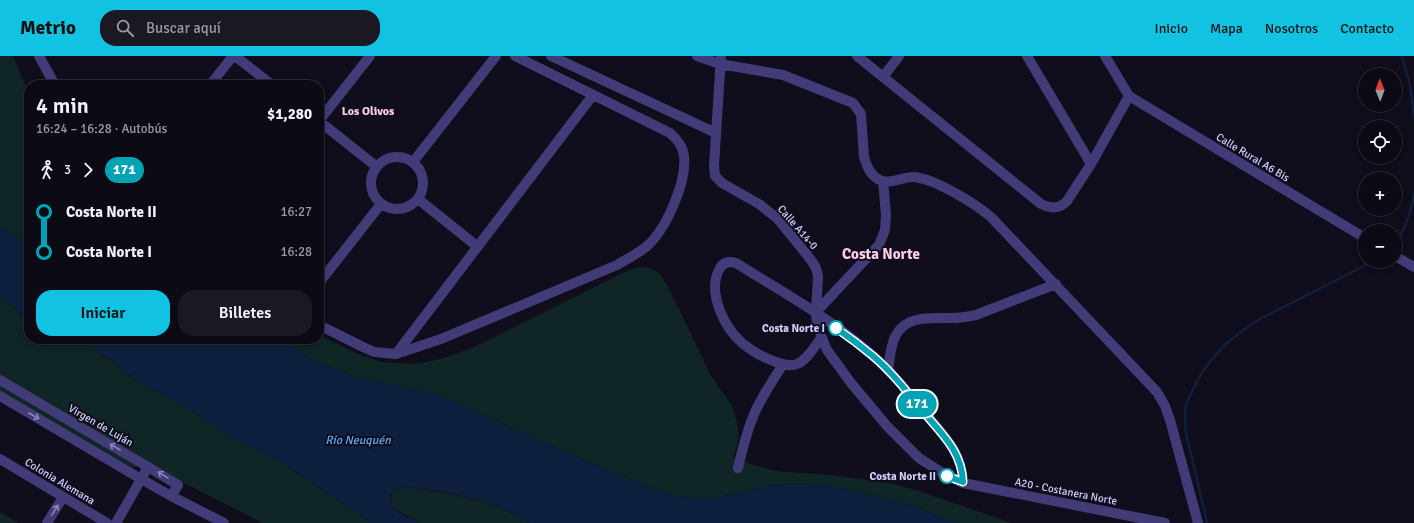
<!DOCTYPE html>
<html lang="es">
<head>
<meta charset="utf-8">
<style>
	:root { --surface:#0c0a15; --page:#1a1822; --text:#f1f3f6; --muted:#9a9aa0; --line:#2c2b34; --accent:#11c2e2 }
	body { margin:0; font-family:Signika,sans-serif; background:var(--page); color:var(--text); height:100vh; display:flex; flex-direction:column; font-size:15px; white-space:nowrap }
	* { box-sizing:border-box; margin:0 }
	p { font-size:13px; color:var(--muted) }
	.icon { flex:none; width:22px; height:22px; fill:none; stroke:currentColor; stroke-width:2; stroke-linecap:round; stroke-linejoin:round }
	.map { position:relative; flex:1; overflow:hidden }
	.details { position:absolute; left:24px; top:24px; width:300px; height:264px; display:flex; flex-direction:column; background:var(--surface); border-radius:16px; box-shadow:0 2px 6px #0003,0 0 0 1px var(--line) }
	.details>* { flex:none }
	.badge { padding:0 8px; border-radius:13px; font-size:14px; line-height:26px }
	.needle { width:26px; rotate:359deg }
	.fabs { position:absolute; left:1358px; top:12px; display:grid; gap:8px }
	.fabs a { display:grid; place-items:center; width:44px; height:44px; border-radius:50%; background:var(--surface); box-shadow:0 2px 6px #0003,0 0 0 1px var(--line); font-size:20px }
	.map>.badge { position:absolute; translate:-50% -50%; box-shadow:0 0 0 2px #fff }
	.legs { display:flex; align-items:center; gap:6px; height:44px; padding:0 12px; font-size:13px }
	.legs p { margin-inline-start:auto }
	.headline { display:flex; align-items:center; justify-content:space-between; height:68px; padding:0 12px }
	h1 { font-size:22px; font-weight:600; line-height:30px }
	.button { display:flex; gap:8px; margin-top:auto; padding:8px 12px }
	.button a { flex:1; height:46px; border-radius:16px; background:var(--accent); color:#111; font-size:16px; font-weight:600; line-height:46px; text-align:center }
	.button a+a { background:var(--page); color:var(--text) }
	ul { padding:0 12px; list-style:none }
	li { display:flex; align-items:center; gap:14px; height:40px; font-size:15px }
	li i { display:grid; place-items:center; width:6px; height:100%; margin:0 5px; background:currentColor }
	li i::after { content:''; width:10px; height:10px; margin:-5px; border:3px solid; border-radius:50%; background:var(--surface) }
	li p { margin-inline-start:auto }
	li:first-child i { background:linear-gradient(#0000 50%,currentColor 0) }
	li:last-child i { background:linear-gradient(currentColor 50%,#0000 0) }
	header { display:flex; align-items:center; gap:24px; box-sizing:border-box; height:56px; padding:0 20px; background:var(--accent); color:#111 }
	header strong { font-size:19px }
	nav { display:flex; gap:22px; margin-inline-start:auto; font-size:14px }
	.search { width:280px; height:36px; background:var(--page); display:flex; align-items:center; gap:10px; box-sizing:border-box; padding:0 14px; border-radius:16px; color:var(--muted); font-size:15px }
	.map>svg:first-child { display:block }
</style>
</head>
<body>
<header>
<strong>Metrio</strong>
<div class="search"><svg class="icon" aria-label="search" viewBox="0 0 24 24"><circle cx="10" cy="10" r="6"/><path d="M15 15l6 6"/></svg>Buscar aquí</div>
<nav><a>Inicio</a><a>Mapa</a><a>Nosotros</a><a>Contacto</a></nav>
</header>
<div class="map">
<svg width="1414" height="467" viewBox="0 0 1414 467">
	<rect width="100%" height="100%" fill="#100d1c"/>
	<!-- green -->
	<path fill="#102526" d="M0,0H13L24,26L29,35V185L11,179L0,171Z
		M642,211C657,213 660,217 668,230L711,320L731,348L737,366L739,383L733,402L750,408L776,415L831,419L894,428L919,435L1012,467H958L915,451L868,438L818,428L776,429L714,442H693L675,440L652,432L572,399L439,339L352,320L316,305L278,283H319V279L356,297L381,306L414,308L440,303L470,293L629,214Z
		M0,241C14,246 17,259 29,266V283H74L88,287L103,301L114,305L122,315L142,328L183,349L241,387L279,405L372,467H263L180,425L0,320Z
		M0,329L135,408L136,411L132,412L0,335Z
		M407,431C449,437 492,443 529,467H422L395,454L391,450V441L393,436L397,433Z
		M0,456L18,467H0Z"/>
	<!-- water -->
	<path fill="#0f1f3e" d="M0,171L11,179L29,185V266C17,259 14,246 0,241Z
		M74,283H278L316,305L352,320L439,339L572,399L652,432L675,440L693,442H714L776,429L818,428L868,438L915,451L958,467H529C493,443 449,436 407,431C404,432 400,432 397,433C388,437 388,449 396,455C403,460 414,463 422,467H372L279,405L241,387L183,349L142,328L129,319L122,315L114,305L99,298L88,287Z"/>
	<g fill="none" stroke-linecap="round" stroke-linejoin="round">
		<!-- stream -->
		<path stroke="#0f1f3e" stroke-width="2.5" d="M1402,0L1410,29L1414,62
			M1395,188C1406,173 1411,156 1414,138
			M1207,466L1186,377C1185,368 1184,359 1186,350C1188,342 1193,334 1196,327C1212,298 1232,280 1260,263L1374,205"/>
		<!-- minor -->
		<path stroke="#413b78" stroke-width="10" d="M39,0L55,29
			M235,0L272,29
			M551,0L716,77
			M697,0L720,8L783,19L853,47L861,58L864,101C867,111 871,121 882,125C892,128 904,120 915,121C937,124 974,147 991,161L1157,336L1165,350L1170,364L1198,467
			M721,0L714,110L715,120L722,127L759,148L778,163L811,204L816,212L818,220L816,256L817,269L827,294L851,327L887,370L919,402L944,418L963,427L1165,467
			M857,0L1041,148C1052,153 1059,153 1067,145L1091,108L1129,40
			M1027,0L1091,108
			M1105,0L1129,40L1365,182
			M883,21L899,0
			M210,29L233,0
			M319,65L370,0
			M319,65L377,111
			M371 127a26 26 0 1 1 52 0a26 26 0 1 1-52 0Z
			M413,106L496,0
			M418,143L478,191
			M1395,200L1414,211
			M319,227L381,148
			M816,256L879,189L885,174L886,159L883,125
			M319,269L363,291L374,296L396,298L441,283L617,209C627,203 637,198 646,191C666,174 687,126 684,100C683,90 677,83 670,77L515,0
			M821,282C802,309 797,317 764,301C749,294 736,284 727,269C718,254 710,231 719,214C722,206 729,205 736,207C782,236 834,264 874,301C894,318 910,339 927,359C945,381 962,397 963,427
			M396,298L593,39
			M888,314C890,303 890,291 895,281C905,259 931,262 951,262C959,262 967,261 976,259L1056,228
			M0,403L107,467
			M148,411L178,429L171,440
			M738,412C742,394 747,376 754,358C762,341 772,325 782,310
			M141,423L171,440L224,467
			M47,467L63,441"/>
		<!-- tertiary -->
		<path stroke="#413b78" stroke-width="10" d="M0,324L148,411L116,467
			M0,340L141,423"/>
	</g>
	<!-- one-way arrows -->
	<defs><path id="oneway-shaft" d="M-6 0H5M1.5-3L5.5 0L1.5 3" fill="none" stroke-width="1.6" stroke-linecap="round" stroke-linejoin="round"/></defs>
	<g stroke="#8a84ba">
		<use href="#oneway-shaft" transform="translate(34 360) rotate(30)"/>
		<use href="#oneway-shaft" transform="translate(115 391) rotate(-150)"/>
		<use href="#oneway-shaft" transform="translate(163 419) rotate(-148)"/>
		<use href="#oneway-shaft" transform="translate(55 454) rotate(-58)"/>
	</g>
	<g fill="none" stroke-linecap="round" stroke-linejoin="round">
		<defs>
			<path id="line-1" d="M836,272C849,281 861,290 873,300C893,317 909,338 926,359C944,380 962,397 963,426L947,420"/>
		</defs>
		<!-- line-1 casing -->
		<use href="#line-1" stroke="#fff" stroke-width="9"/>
		<!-- line-1 -->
		<use href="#line-1" stroke="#00a3b4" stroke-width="6"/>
	</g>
	<!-- markers -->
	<g fill="#fff" stroke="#00a3b4" stroke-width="2">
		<circle cx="836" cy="272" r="7"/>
		<circle cx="947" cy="420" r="7"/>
	</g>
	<g text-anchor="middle" stroke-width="4" stroke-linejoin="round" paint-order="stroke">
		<!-- street labels -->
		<g font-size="11" fill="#d4ccfb" stroke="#100d1c">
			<text transform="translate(1253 101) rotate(31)" y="4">Calle Rural A6 Bis</text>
			<text transform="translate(798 171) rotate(49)" y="4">Calle A14-0</text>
			<text transform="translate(101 369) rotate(30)" y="4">Virgen de Luján</text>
			<text transform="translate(60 425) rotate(31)" y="4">Colonia Alemana</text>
			<text transform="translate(1066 435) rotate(11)" y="4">A20 - Costanera Norte</text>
		</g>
		<!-- stop labels -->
		<g font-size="11" font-weight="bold" fill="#d4ccfb" stroke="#100d1c" text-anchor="end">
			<text x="825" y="276">Costa Norte I</text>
			<text x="936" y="424">Costa Norte II</text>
		</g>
		<!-- neighbourhood labels -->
		<g font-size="12" font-weight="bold" fill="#fbcee8" stroke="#100d1c">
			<text x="368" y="59">Los Olivos</text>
		</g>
		<!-- water labels -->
		<g font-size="12" font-style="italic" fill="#62a8f3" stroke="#100d1c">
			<text x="358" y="388">Río Neuquén</text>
		</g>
		<!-- district labels -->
		<g font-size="15" font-weight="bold" fill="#fbcee8" stroke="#100d1c">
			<text x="881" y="203">Costa Norte</text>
		</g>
	</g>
</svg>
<div class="fabs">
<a><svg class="needle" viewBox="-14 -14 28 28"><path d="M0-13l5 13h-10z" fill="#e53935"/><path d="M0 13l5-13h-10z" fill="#9a9aa0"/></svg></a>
<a><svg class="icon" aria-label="locate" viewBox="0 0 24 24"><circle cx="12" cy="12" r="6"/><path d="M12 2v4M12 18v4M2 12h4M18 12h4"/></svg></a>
<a>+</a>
<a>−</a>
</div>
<b class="badge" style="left:917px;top:348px;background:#00a3b4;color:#fff">171</b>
<section class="details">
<div class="headline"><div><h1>4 min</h1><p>16:24 – 16:28 · Autobús</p></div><b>$1,280</b></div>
<div class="legs"><svg class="icon" aria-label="walk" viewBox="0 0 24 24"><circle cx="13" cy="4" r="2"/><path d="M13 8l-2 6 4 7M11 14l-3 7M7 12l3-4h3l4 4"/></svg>3<svg class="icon" aria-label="forward" viewBox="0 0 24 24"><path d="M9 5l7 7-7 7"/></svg><b class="badge" style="background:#00a3b4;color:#fff">171</b></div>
<ul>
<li><i style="color:#00a3b4"></i><b>Costa Norte II</b><p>16:27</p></li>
<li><i style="color:#00a3b4"></i><b>Costa Norte I</b><p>16:28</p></li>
</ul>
<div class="button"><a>Iniciar</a><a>Billetes</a></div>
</section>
</div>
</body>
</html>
